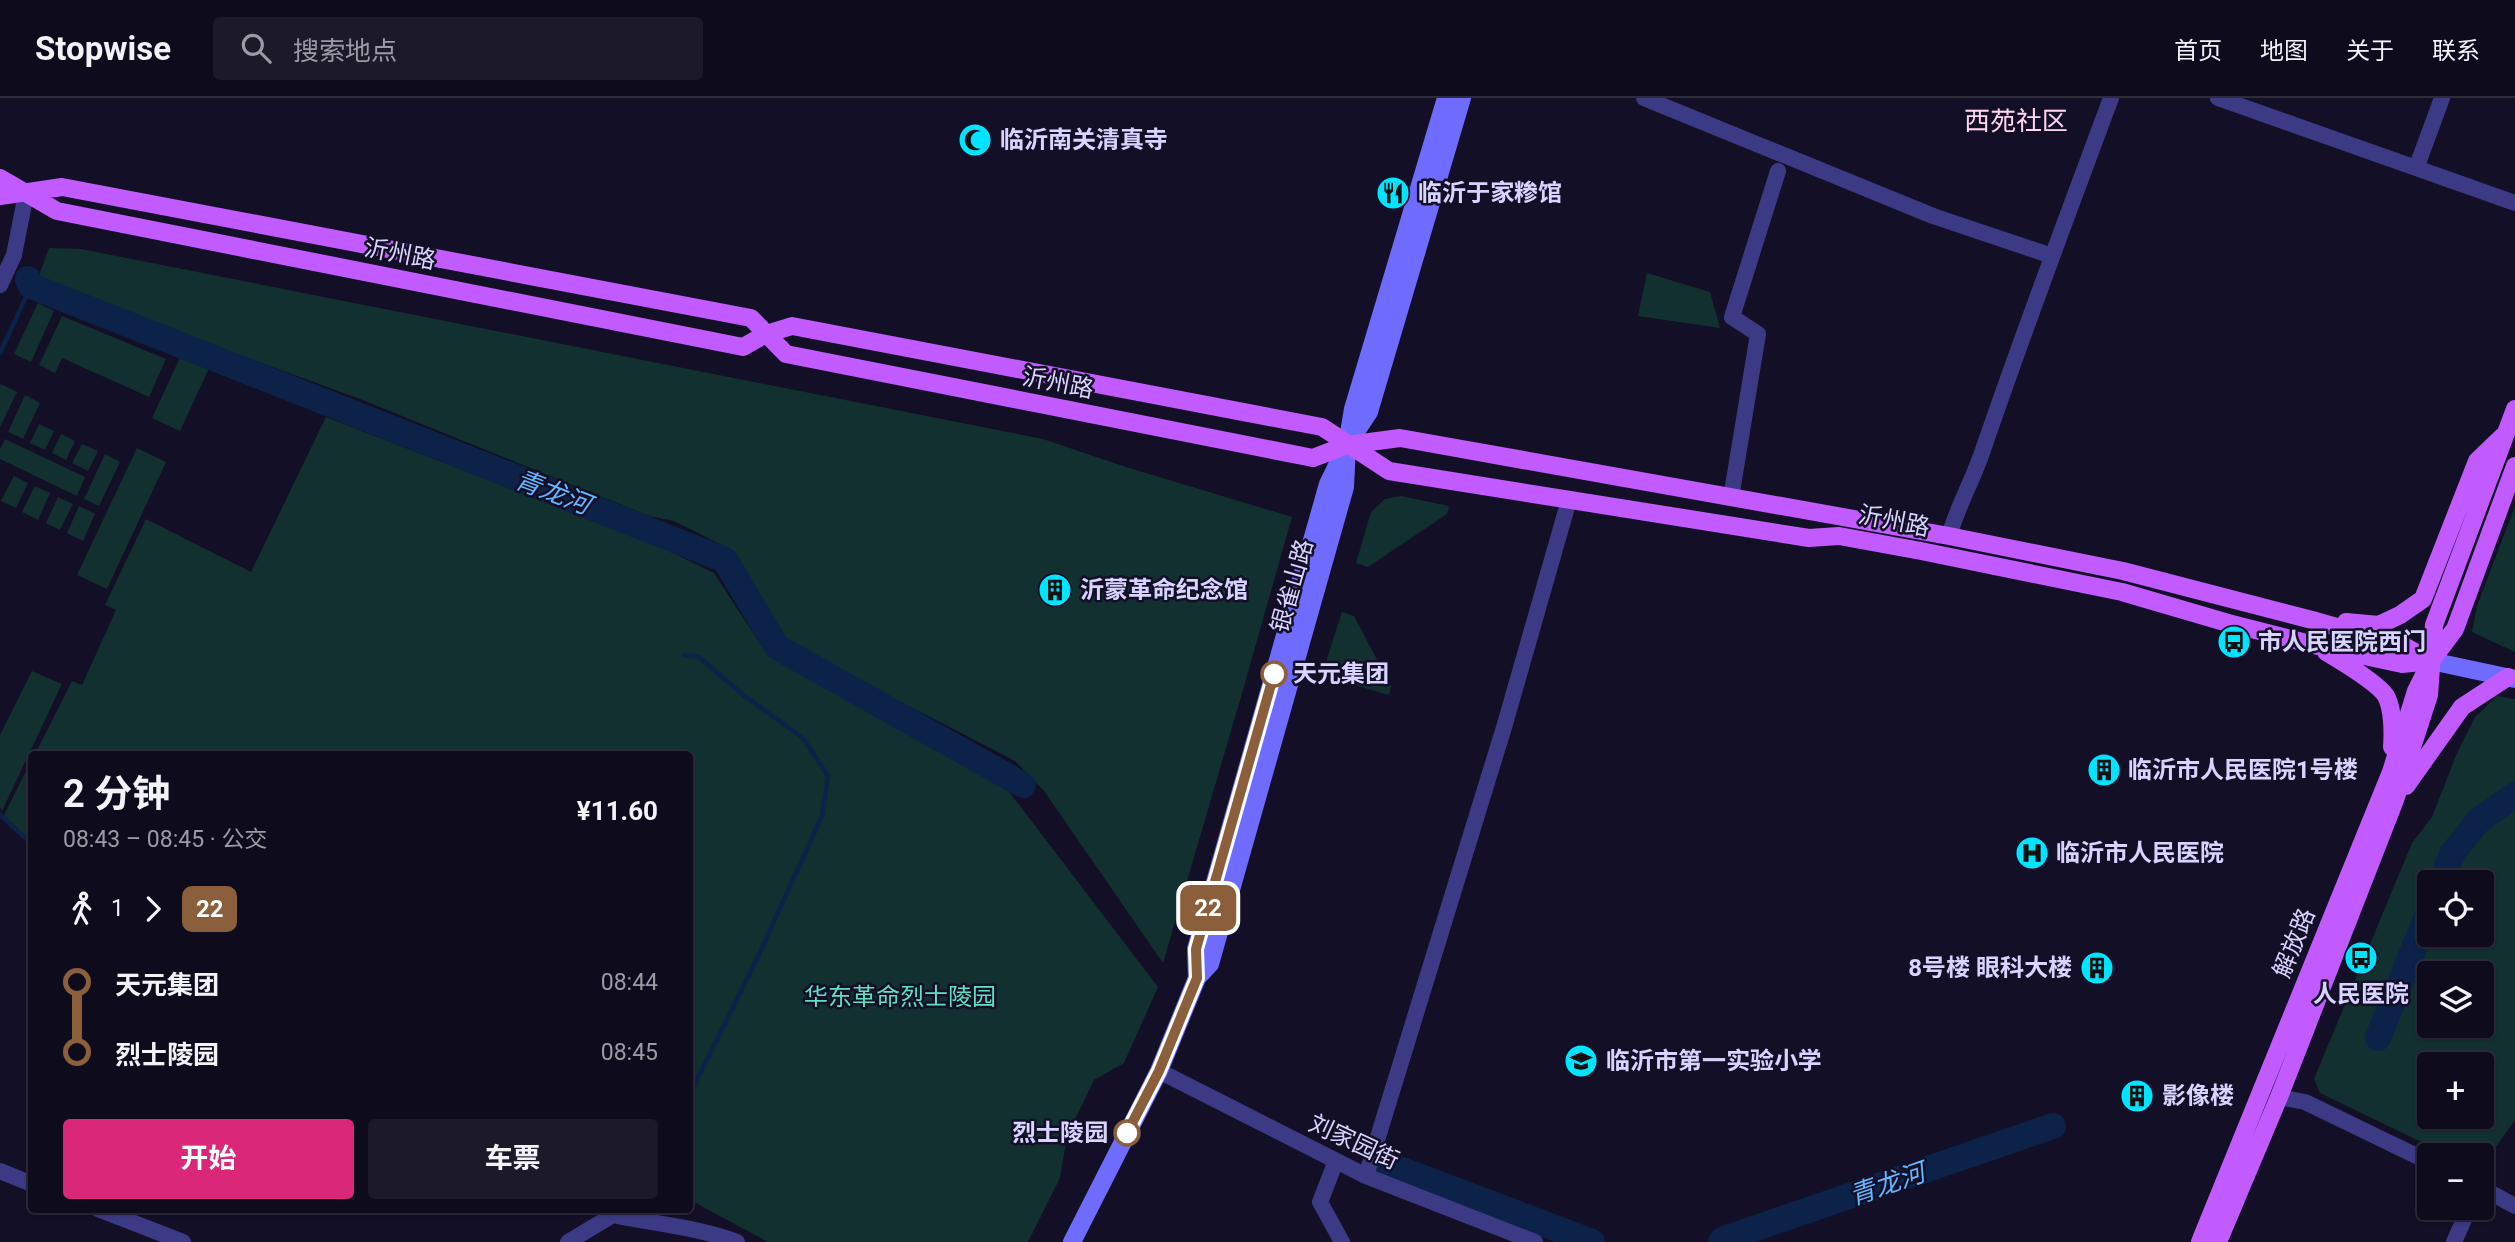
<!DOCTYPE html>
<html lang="zh">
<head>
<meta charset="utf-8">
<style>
	:root { --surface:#0e0b1c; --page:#1c1929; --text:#f1f3f6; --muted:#9b9ba3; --line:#2e2b3b; --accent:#db2777 }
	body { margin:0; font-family:Roboto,"Noto Sans SC",sans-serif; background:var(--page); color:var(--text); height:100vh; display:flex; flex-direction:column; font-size:26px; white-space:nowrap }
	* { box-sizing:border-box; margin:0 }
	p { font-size:23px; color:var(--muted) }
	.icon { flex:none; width:38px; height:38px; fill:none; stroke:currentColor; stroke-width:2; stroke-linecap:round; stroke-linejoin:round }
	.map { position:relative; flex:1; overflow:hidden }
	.details { position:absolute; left:28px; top:653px; width:665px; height:462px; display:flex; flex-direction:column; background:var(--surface); border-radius:7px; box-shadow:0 2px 5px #0004,0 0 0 2px var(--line) }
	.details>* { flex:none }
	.badge { padding:0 14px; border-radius:10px; font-size:24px; line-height:46px }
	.controls { position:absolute; left:2417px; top:772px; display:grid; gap:14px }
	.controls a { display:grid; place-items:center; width:77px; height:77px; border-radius:7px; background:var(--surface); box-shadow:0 2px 5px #0004,0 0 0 2px var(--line); font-size:35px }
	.map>.badge { position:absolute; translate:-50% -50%; box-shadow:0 0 0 4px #fff }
	.legs { display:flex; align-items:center; gap:10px; height:77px; padding:0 35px; font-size:23px }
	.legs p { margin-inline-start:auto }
	.overview { display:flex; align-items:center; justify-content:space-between; height:119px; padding:0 35px }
	h1 { font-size:38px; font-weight:700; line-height:52px }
	.button { display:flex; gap:14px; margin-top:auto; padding:14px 35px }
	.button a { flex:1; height:80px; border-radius:7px; background:var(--accent); color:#fff; font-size:28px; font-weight:700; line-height:80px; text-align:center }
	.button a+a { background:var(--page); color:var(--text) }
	ul { padding:0 35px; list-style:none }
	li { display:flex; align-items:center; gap:24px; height:70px; font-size:26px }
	li i { display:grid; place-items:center; width:10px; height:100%; margin:0 9px; background:currentColor }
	li i::after { content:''; width:18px; height:18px; margin:-9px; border:5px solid; border-radius:50%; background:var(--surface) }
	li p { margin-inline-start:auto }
	li:first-child i { background:linear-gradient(#0000 50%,currentColor 0) }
	li:last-child i { background:linear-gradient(currentColor 50%,#0000 0) }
	header { display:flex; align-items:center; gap:42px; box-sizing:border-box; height:98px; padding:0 35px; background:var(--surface); border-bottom:2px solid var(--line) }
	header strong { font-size:33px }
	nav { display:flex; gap:38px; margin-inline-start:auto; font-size:24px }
	.search { width:490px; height:63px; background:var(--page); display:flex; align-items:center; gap:18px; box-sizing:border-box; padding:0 24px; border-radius:7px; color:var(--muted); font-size:26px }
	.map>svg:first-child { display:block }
</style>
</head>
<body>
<header>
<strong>Stopwise</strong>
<div class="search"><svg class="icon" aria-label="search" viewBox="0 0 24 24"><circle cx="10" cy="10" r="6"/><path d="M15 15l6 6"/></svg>搜索地点</div>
<nav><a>首页</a><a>地图</a><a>关于</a><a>联系</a></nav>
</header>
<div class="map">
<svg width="2515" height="1144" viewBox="0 0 2515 1144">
	<rect width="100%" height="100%" fill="#130f26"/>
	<!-- green -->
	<path fill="#12302f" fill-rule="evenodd" d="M49,150L81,151L1043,341L1126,369L1292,419L1243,592L1163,865L1044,693L1015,663L783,543L734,453L674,423L649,418L360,301L37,183Z
		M1647,175L1710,194L1720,230L1638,218Z
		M38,205L54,213L31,264L14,256Z
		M62,218L166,261L149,299L62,260L55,275L39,267Z
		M182,255L210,268L180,333L152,320Z
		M1,286L17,294L0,329V288Z
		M25,297L40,305L23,341L8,334Z
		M326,319L663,450L714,475L768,558L1007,691L1158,889L1124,965L1094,982L1067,1038L1060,1080L1028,1144H768L690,1102V656H35L72,583L82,587L116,512L105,507L146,421L251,474Z
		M39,326L54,333L45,352L30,345Z
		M61,336L75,343L66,362L52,355Z
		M5,341L85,379L77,398L0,361V351Z
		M82,346L98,353L88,373L72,365Z
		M137,350L166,364L107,491L77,477Z
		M105,356L120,364L99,408L84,401Z
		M14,378L28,385L16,410L1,403Z
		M35,388L50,395L38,422L22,414Z
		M1401,398L1449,408L1447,416L1368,469L1356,465L1371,414L1385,401Z
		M58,399L73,406L60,432L46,425Z
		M79,408L95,416L83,443L67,435Z
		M2515,408V554L2472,534L2477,508Z
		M1342,514L1354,518L1391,588L1389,597L1330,580L1324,570Z
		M32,573L62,586L2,713L0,710V637Z
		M2497,598L2515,601V1022L2482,1068V1057H2448L2320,995L2314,981L2412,745L2432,719L2457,655L2475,619ZM2429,784H2482V836H2429ZM2429,875H2482V928H2429ZM2429,966H2482V1018H2429Z
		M31,663V748L4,717Z"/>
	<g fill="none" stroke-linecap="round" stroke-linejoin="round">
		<!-- stream -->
		<path stroke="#0c2248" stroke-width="4.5" d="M0,255L31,188
			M684,557L699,559L742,596L803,640L828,678L822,718L755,865L690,996
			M0,717L32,746"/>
		<!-- river -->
		<path stroke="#0c2248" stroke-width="26" d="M28,181L31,188L725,462L777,549L1023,687
			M2441,784L2452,756L2478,723L2515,697
			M2378,940L2429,813
			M1386,1066L1592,1144
			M1721,1144L1724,1141L2053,1028"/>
		<!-- street -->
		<path stroke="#3d3a85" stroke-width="16" d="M1644,0L1933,118L2052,158
			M2218,0L2515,105
			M2417,68L2442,0
			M0,187L14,157L26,96
			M1731,400L1758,236L1732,219L1778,73
			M1949,438C1958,407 1974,380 1984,349C2024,232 2068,116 2111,0
			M1159,973L1366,1078L1535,1144
			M2279,999L2305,1004L2429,1064
			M1336,1063L1320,1104L1342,1144
			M0,1073L32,1086
			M1366,1078L1505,626L1569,402
			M2482,1090L2515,1108
			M98,1111L183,1144
			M568,1144L613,1117C654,1126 697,1129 737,1144
			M2454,1144L2469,1110"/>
		<!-- secondary -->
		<path stroke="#6f6bff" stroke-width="18" d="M2431,563L2515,581
			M1197,880L1196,851L1328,386L1347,347L1369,314L1462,0
			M1072,1144L1159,973L1197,880L1210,866L1345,389L1347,347L1353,311L1446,0"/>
		<!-- primary -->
		<path stroke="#c25bff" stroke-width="18" d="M0,80L57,113L743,249L766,236L792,228L1322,329L1389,373L1809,440L1839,438L1921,453L2122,494L2228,525L2318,548L2402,566L2431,563
			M0,98L62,89L751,220L786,256L1313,360L1347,347L1400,340L1949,438L2123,473L2312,522L2406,549L2431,563
			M2346,524L2379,527L2400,517L2423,501L2477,363L2503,338
			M2326,554C2341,563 2378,585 2386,598C2393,611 2393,635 2392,649
			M2406,688L2462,609L2508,579
			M2200,1144L2391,674L2416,593L2431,563L2455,531L2515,368
			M2218,1144L2279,999L2395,702L2429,597L2434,527L2515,311"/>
	</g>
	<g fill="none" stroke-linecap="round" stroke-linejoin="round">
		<defs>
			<path id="line-1" d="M1127,1035L1159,973L1197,880L1196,851L1274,576"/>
		</defs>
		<!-- line-1 casing -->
		<use href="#line-1" stroke="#fff" stroke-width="16"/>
		<!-- line-1 -->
		<use href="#line-1" stroke="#8b5e3c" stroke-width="10"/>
	</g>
	<!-- icons -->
	<defs>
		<symbol id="mosque-disc" viewBox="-11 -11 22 22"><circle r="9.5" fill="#00e5ff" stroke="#130f26"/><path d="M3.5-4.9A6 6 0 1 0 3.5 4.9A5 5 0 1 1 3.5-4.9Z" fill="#111"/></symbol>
		<symbol id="restaurant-disc" viewBox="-11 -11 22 22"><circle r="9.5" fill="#00e5ff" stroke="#130f26"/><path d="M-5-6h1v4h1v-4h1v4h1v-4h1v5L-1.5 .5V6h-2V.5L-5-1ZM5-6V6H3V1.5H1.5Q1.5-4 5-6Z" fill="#111"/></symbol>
		<symbol id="building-disc" viewBox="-11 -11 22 22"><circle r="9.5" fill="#00e5ff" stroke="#130f26"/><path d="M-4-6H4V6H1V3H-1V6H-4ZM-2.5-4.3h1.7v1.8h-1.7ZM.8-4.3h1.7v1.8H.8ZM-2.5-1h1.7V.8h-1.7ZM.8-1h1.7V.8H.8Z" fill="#111"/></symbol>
		<symbol id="bus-disc" viewBox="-11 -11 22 22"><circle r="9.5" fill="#00e5ff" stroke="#130f26"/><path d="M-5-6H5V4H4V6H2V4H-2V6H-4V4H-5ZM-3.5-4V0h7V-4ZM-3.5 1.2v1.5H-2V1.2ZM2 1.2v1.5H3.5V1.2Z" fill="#111"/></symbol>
		<symbol id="hospital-disc" viewBox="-11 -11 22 22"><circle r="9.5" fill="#00e5ff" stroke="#130f26"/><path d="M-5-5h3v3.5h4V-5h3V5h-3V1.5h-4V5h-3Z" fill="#111"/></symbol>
		<symbol id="school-disc" viewBox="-11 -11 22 22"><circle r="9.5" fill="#00e5ff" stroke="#130f26"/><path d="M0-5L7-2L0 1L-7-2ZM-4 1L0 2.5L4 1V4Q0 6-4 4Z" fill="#111"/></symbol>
	</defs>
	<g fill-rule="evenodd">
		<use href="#mosque-disc" x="956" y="23" width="38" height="38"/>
		<use href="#restaurant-disc" x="1374" y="76" width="38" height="38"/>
		<use href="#building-disc" x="1036" y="473" width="38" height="38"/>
		<use href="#bus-disc" x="2215" y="525" width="38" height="38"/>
		<use href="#building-disc" x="2085" y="653" width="38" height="38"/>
		<use href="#hospital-disc" x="2013" y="736" width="38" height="38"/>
		<use href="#bus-disc" x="2342" y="841" width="38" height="38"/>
		<use href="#building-disc" x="2078" y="851" width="38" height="38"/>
		<use href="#school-disc" x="1562" y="944" width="38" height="38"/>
		<use href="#building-disc" x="2118" y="979" width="38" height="38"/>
	</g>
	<!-- markers -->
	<g fill="#fff" stroke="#8b5e3c" stroke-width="3.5">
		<circle cx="1274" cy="576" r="12"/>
		<circle cx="1127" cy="1035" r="12"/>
	</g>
	<g text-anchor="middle" stroke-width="5" stroke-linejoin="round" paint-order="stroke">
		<!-- poi labels -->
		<g font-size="24" font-weight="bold" fill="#d9d4ff" stroke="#130f26" text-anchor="start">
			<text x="1000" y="50">临沂南关清真寺</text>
			<text x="1418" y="103">临沂于家糁馆</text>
			<text x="1080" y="500">沂蒙革命纪念馆</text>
			<text x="2258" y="552">市人民医院西门</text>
			<text x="2128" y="680">临沂市人民医院1号楼</text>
			<text x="2056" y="763">临沂市人民医院</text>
			<text x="2072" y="878" text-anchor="end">8号楼 眼科大楼</text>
			<text x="2361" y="904" text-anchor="middle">人民医院</text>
			<text x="1606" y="971">临沂市第一实验小学</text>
			<text x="2162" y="1006">影像楼</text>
		</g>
		<!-- street labels -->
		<g font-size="24" fill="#d9d4ff" stroke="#130f26">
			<text transform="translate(400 156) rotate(11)" y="8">沂州路</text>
			<text transform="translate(1058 285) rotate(11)" y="8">沂州路</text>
			<text transform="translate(1894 423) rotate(11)" y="8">沂州路</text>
			<text transform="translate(1292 488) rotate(-74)" y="8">银雀山路</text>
			<text transform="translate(2294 845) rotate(-68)" y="8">解放路</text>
			<text transform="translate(1354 1044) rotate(25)" y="8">刘家园街</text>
		</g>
		<!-- stop labels -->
		<g font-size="24" font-weight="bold" fill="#d9d4ff" stroke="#130f26" text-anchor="start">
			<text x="1293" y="584">天元集团</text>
			<text x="1108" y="1043" text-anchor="end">烈士陵园</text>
		</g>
		<!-- park labels -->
		<g font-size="24" fill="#5fe0c0" stroke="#130f26">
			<text x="900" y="907">华东革命烈士陵园</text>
		</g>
		<!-- neighbourhood labels -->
		<g font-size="26" fill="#ffd6f0" stroke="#130f26">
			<text x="2016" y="32">西苑社区</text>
		</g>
		<!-- water labels -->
		<g font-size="26" font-style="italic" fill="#62b6ff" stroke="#130f26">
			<text transform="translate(553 394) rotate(21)" y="9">青龙河</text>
			<text transform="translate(1887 1086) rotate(-19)" y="9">青龙河</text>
		</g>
	</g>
</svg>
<div class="controls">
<a><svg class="icon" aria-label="locate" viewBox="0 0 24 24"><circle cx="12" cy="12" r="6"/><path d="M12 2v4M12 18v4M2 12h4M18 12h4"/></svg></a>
<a><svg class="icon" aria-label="layers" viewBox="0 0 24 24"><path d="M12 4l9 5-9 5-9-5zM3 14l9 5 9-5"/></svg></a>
<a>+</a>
<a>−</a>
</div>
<b class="badge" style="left:1208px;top:810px;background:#8b5e3c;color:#fff">22</b>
<section class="details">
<div class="overview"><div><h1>2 分钟</h1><p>08:43 – 08:45 · 公交</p></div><b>¥11.60</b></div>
<div class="legs"><svg class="icon" aria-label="walk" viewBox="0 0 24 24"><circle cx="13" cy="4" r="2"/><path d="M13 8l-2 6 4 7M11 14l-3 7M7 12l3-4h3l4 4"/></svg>1<svg class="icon" aria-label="forward" viewBox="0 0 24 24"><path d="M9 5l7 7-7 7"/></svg><b class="badge" style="background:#8b5e3c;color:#fff">22</b></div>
<ul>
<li><i style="color:#8b5e3c"></i><b>天元集团</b><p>08:44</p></li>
<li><i style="color:#8b5e3c"></i><b>烈士陵园</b><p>08:45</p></li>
</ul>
<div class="button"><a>开始</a><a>车票</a></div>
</section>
</div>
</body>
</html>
